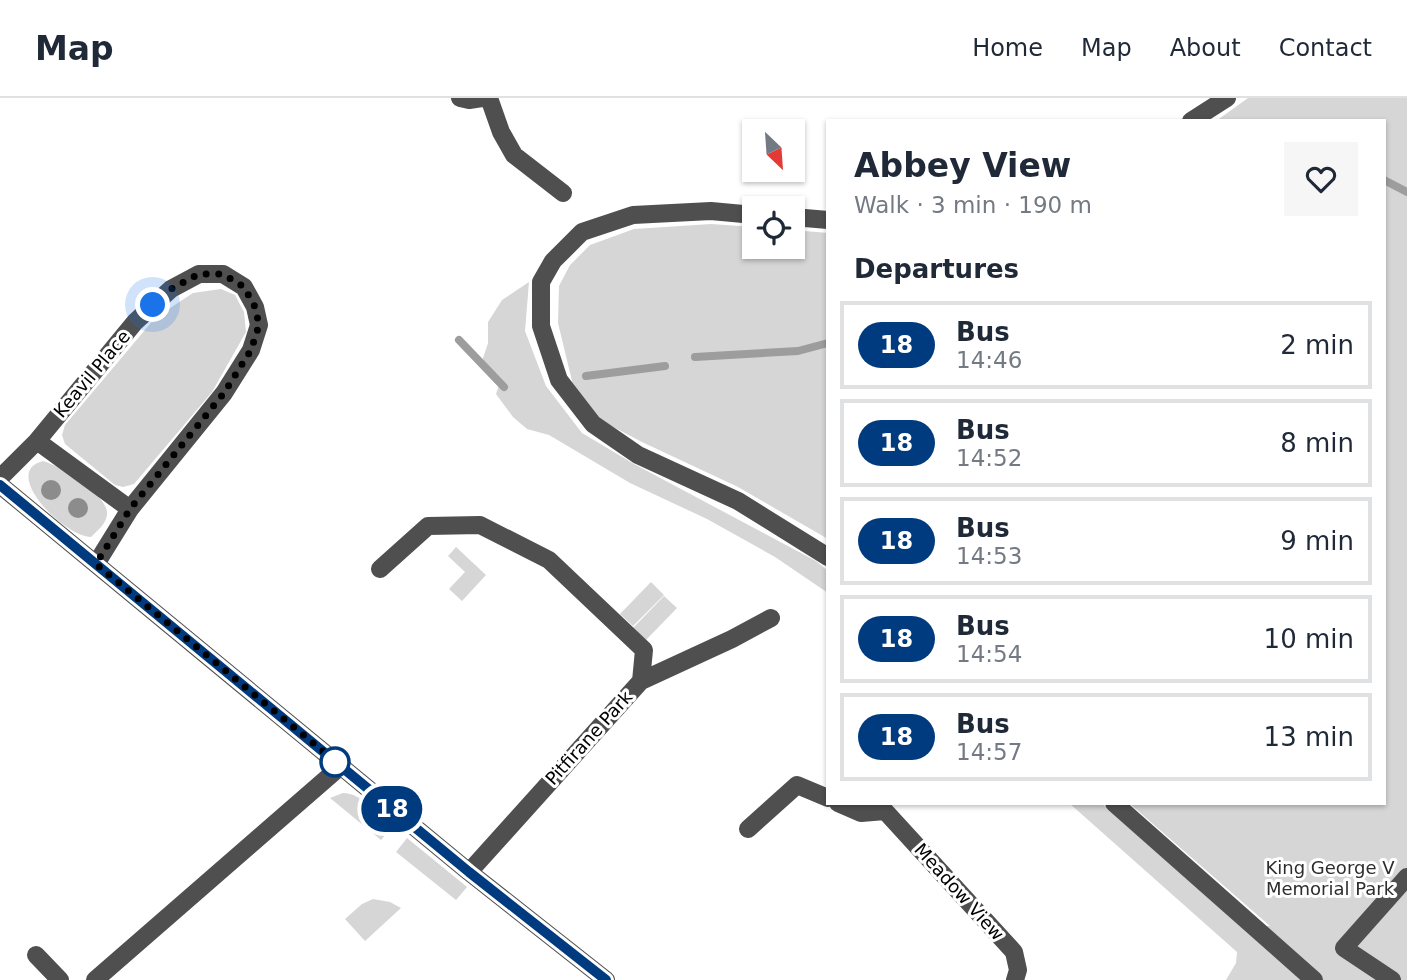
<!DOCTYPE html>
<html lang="en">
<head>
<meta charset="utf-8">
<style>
	:root { --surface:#fff; --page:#f6f6f7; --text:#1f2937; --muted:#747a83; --line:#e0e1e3 }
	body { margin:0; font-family:"DejaVu Sans",sans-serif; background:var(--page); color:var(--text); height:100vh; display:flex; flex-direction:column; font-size:26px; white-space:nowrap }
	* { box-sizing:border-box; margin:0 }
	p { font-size:23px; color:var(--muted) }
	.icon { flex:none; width:38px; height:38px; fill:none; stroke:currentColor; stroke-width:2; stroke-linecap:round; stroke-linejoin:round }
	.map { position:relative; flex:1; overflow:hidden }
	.details { position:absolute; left:826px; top:21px; width:560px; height:686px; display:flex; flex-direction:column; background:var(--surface); border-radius:0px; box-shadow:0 2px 5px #0004 }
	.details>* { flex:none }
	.badge { padding:0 14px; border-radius:23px; font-size:24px; line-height:46px }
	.needle { width:46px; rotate:155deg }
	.fabs { position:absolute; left:742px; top:21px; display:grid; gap:14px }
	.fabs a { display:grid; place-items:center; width:63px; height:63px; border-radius:0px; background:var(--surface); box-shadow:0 2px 5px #0004; font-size:35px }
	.you { position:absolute; width:35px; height:35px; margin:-18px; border:5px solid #fff; border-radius:50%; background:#1a73e8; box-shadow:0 0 0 10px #1a73e833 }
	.map>.badge { position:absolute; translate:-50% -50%; box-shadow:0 0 0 4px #fff }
	h2 { padding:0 28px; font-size:26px; line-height:63px }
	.round { display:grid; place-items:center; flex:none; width:74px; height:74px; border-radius:0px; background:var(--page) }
	.head { display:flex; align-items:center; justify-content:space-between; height:119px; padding:0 28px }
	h1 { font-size:33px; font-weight:700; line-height:52px }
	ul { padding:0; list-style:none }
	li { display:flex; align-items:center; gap:21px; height:88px; margin:0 14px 10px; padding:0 14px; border:4px solid var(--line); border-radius:0px }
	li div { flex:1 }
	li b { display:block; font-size:26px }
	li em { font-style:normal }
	li .badge { min-width:77px; font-weight:700; text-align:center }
	header { display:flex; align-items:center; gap:42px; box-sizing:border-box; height:98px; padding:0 35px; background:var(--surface); border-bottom:2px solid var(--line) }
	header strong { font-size:33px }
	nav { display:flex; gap:38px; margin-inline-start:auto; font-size:24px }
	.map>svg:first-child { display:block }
</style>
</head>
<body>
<header>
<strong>Map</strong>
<nav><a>Home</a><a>Map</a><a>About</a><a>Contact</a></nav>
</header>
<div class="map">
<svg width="1407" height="882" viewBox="0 0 1407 882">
	<rect width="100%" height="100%" fill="#fff"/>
	<!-- green -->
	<path fill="#d6d6d6" d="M1248,0H1407V882H1323L1263,828H1270L1129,705H1384V23H1216Z
		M711,126L754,129V149H793V132L828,135V441L738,389L642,344L598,321L573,287L558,225L559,188L570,167L590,147L634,131Z
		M529,184L525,233L546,288L582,335L634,366L816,463L828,473V495L775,459L707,421L630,385L549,337L527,331L513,319L496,296L501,281L480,269L488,245V224L502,202Z
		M221,191L235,197L244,214L246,234L212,294L134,386L123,389L115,387L65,346L62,337L65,327L155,220L193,195Z
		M43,363C59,367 110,398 107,417C106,426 97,433 91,439C63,438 0,374 43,363Z
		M456,449L486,477L462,503L449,491L465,474L448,458Z
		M651,484L664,497L633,528L620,516Z
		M664,498L677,510L646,542L633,530Z
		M343,695C362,695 379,717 392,729L381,742L330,700Z
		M1069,705H1101L1303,882H1226L1236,865L1237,854Z
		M407,740L467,789L456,802L396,754Z
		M373,801L390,804L401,810L365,843L345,821L362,806Z"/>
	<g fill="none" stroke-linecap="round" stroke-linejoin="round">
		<!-- stream -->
		<path stroke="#9d9d9d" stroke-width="8" d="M1384,82L1407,94
			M459,242L504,289
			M695,259L798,253L828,245
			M586,278L665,268"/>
		<!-- minor -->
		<path stroke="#4f4f4f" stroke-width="18" d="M460,0L469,2L482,0
			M489,0L501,34L514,57L563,95
			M1191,23L1227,0
			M754,117L711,113L633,117L582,134L553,163L541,184V228L559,282L593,326L638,357L738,403L828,459
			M793,119L828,122
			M37,343L130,411
			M0,380L37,343L135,224L171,191L199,176H223L244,189L255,209L259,227L251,252L224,295L130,411L96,466
			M0,387L469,774L606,882
			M380,471L428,428L480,427L549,462L644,552L641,583L469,774
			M641,583L732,541L771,520
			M838,705L861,715L885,713L1014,854L1018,872L1015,882
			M1114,705L1314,882
			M748,731L797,687L828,700
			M36,857L60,882
			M95,882L341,668
			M1392,882L1344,850L1407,779"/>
	</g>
	<!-- trees -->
	<g fill="#8c8c8c">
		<circle cx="51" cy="392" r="10"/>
		<circle cx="78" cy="410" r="10"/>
	</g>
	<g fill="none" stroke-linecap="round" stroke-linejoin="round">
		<defs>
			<path id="line" d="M0,387L469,774L606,882"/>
		</defs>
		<!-- line casing -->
		<use href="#line" stroke="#fff" stroke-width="16"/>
		<!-- line -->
		<use href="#line" stroke="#003b80" stroke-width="10"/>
		<!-- walk -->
		<path stroke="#000" stroke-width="7" stroke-dasharray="0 12.6" d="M153,207L171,191L199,176H223L244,189L255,209L259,227L251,252L224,295L130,411L96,466L341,668L335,664"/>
	</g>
	<!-- markers -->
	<circle fill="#fff" stroke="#003b80" stroke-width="3.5" cx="335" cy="664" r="14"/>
	<g text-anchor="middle" stroke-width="6" stroke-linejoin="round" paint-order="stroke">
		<!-- street labels -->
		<g font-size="18" fill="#000" stroke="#fff">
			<text transform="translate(92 276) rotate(-50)" y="6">Keavil Place</text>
			<text transform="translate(589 640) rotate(-48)" y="6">Pitfirane Park</text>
			<text transform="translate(959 794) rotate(48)" y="6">Meadow View</text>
		</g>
		<!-- park labels -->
		<g font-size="18" fill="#2d2d2d" stroke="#fff">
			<text x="1330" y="776">King George V<tspan x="1330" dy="21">Memorial Park</tspan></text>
		</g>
	</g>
</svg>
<div class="fabs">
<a><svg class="needle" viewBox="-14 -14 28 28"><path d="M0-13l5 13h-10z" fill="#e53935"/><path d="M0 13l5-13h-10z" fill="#747a83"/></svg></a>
<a><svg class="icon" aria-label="locate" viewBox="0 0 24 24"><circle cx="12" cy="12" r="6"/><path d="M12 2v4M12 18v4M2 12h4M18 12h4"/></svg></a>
</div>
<div class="you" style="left:153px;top:207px"></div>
<b class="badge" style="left:392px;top:711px;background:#003b80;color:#fff">18</b>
<section class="details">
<div class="head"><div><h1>Abbey View</h1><p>Walk · 3 min · 190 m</p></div><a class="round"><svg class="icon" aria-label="heart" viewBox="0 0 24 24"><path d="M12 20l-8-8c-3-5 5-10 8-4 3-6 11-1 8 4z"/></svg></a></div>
<h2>Departures</h2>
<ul>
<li><span class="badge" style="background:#003b80;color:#fff">18</span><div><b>Bus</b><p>14:46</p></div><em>2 min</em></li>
<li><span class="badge" style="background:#003b80;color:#fff">18</span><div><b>Bus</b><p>14:52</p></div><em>8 min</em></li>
<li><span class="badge" style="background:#003b80;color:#fff">18</span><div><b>Bus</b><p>14:53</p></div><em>9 min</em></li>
<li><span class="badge" style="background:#003b80;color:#fff">18</span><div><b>Bus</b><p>14:54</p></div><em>10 min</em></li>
<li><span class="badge" style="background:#003b80;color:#fff">18</span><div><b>Bus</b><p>14:57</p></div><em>13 min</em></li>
</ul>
</section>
</div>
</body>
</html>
